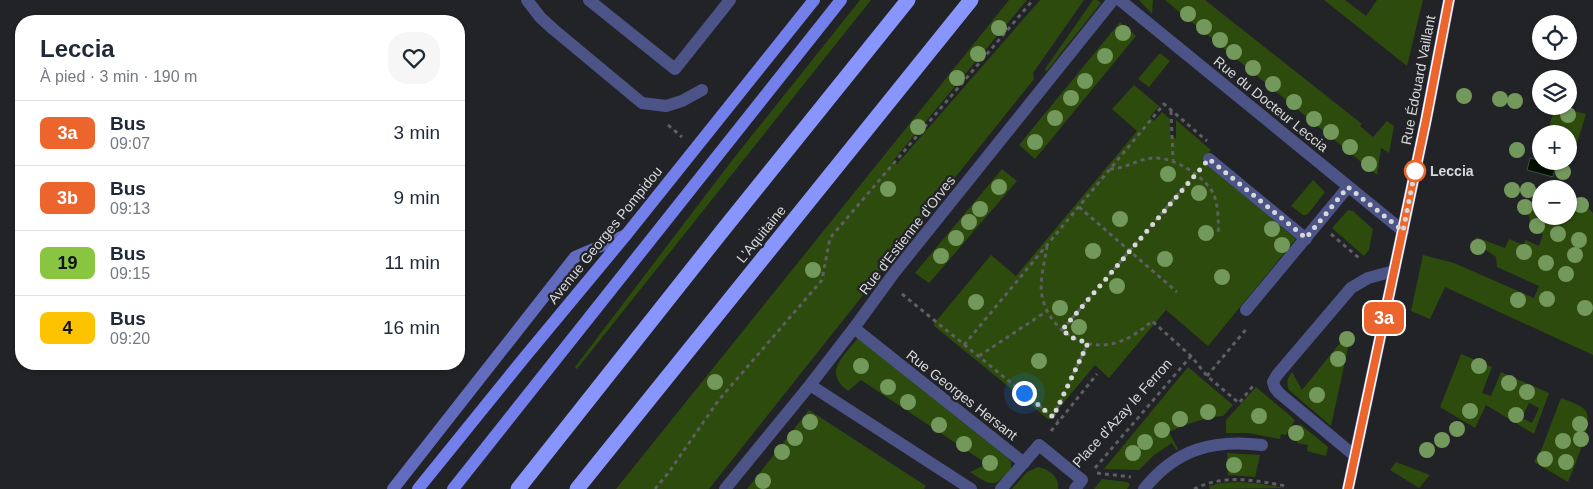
<!DOCTYPE html>
<html lang="fr">
<head>
<meta charset="utf-8">
<style>
	:root { --surface:#fff; --page:#f6f6f7; --text:#1f2937; --muted:#747a83; --line:#e0e1e3 }
	body { margin:0; font-family:Helvetica,sans-serif; background:var(--page); color:var(--text); height:100vh; display:flex; flex-direction:column; font-size:19px; white-space:nowrap }
	* { box-sizing:border-box; margin:0 }
	p { font-size:16px; color:var(--muted) }
	.icon { flex:none; width:28px; height:28px; fill:none; stroke:currentColor; stroke-width:2; stroke-linecap:round; stroke-linejoin:round }
	.map { position:relative; flex:1; overflow:hidden }
	.panel { position:absolute; left:15px; top:15px; width:450px; height:355px; display:flex; flex-direction:column; background:var(--surface); border-radius:20px; box-shadow:0 1px 4px #0004 }
	.panel>* { flex:none }
	.badge { padding:0 10px; border-radius:8px; font-size:18px; line-height:32px }
	.controls { position:absolute; left:1532px; top:15px; display:grid; gap:10px }
	.controls a { display:grid; place-items:center; width:45px; height:45px; border-radius:50%; background:var(--surface); box-shadow:0 1px 4px #0004; font-size:25px }
	.you { position:absolute; width:25px; height:25px; margin:-12px; border:4px solid #fff; border-radius:50%; background:#1a73e8; box-shadow:0 0 0 8px #1a73e833 }
	.map>.badge { position:absolute; translate:-50% -50%; box-shadow:0 0 0 2px #fff }
	.round { display:grid; place-items:center; flex:none; width:52px; height:52px; border-radius:20px; background:var(--page) }
	.overview { display:flex; align-items:center; justify-content:space-between; height:85px; padding:0 25px }
	h1 { font-size:24px; font-weight:800; line-height:38px }
	ul { padding:0; list-style:none }
	li { display:flex; align-items:center; gap:15px; height:65px; padding:0 25px; border-top:1px solid var(--line) }
	li div { flex:1 }
	li b { display:block; font-size:19px }
	li em { font-style:normal }
	li .badge { min-width:55px; font-weight:700; text-align:center }
	.map>svg:first-child { display:block }
</style>
</head>
<body>
<div class="map">
<svg width="1593" height="489" viewBox="0 0 1593 489">
	<rect width="100%" height="100%" fill="#222327"/>
	<!-- green -->
	<path fill="#2c4b0c" fill-rule="evenodd" d="M860,0H871L577,369L575,367L730,163Z
		M1009,0H1027L892,162L897,164L1040,0H1084L1033,73L1034,79L888,261L860,299L709,489H616Z
		M1093,0H1097L1101,3L1046,72L1045,69Z
		M1139,0H1153L1152,14Z
		M1165,0H1205L1362,124L1360,126L1373,137L1387,121L1394,126L1389,153L1381,148L1377,175Z
		M1324,0H1345L1366,16L1377,0H1423L1407,66Z
		M1120,22L1136,36L1035,159L1019,145Z
		M1159,54H1161L1170,61L1149,87L1138,79Z
		M1134,85L1159,106L1150,117L1154,121L1162,112L1170,119V134L1176,139V120L1211,150L1202,161L1296,239L1208,346L1166,310L1109,378L1095,365L1049,420L933,325L991,255L1016,276L1137,131L1112,109Z
		M1554,106L1586,114L1577,143L1569,142V134H1548Z
		M1002,169L1017,181L931,281L929,283L915,273Z
		M1313,180L1325,192L1309,213L1306,215H1303L1291,206Z
		M1569,197L1582,202L1593,213V355L1445,287L1430,319L1411,311L1423,255L1454,263L1534,298L1539,286L1497,267L1496,257L1486,250L1471,252L1476,237L1505,248L1509,239L1523,245L1526,240L1539,246L1543,234L1530,229L1531,226L1527,207L1541,212V216H1569Z
		M1348,210L1353,211L1373,229L1369,250L1364,256L1332,228Z
		M1348,333L1351,334L1331,426L1289,390C1286,383 1287,378 1292,372L1302,390Z
		M858,338L1008,458L1011,462V469C993,489 992,486 970,472L987,464L861,380L848,391C822,372 844,356 858,338Z
		M1461,354L1492,367L1482,393L1491,396L1501,372L1549,393L1534,434L1486,405L1475,428L1440,407ZM1529,403L1539,408L1532,423L1522,418Z
		M1188,367L1233,405L1223,416L1207,418L1185,425L1169,432L1178,449L1176,450L1172,443L1154,455L1139,470L1104,469Z
		M1256,387L1295,420L1286,435L1281,434L1280,439L1248,433H1226V420Z
		M1561,398C1568,401 1580,404 1586,411C1593,423 1574,468 1568,482L1534,462L1542,448Z
		M809,410L926,486L924,489H747Z
		M1300,424L1328,447L1326,456L1307,451L1308,445L1297,443L1298,439L1295,437Z
		M1227,453L1260,455L1255,477L1228,475Z
		M1396,462L1430,475L1419,488L1390,470Z
		M1038,467C1049,469 1060,477 1058,489H1012L1027,472Z
		M1102,479L1127,482L1130,484L1127,489H1094Z
		M1237,482L1255,483L1285,488L1210,489L1209,486L1221,483Z"/>
	<!-- water -->
	<path fill="#041000" stroke="#434c41" d="M1530,158L1556,164L1553,177L1527,170Z"/>
	<g fill="none" stroke-linecap="round" stroke-linejoin="round">
		<!-- path -->
		<path stroke="#5e5f62" stroke-width="3" stroke-dasharray="4 4" stroke-linecap="butt" d="M1171,111L1173,160
			M668,125L682,137
			M1110,169C1126,169 1138,158 1155,158C1174,157 1206,177 1214,195C1218,204 1219,224 1218,234
			M1079,207L1177,292
			M1331,234L1359,258
			M1047,246C1045,262 1039,280 1042,296C1048,327 1080,350 1111,344C1126,341 1140,332 1152,321L1191,356L1207,376L1239,403L1253,386
			M902,294L1058,421
			M1062,330L1197,172
			M964,345L1164,104L1207,141
			M979,356L1047,311
			M1207,376L1248,327
			M1053,417L1088,343
			M1051,431L1097,374
			M1095,468L1191,356
			M1097,473L1131,477
			M655,489L669,472L718,401L822,280L830,238L1033,0
			M1194,489C1224,474 1254,480 1286,486"/>
		<!-- lane -->
		<path stroke="#4b5387" stroke-width="12" d="M589,0L675,69L730,0
			M854,328L1024,463
			M1355,456L1279,393L1275,388L1273,382L1277,375L1351,288L1368,278L1394,271
			M1144,489C1176,449 1213,439 1262,445"/>
		<!-- street -->
		<path stroke="#4b5387" stroke-width="12" d="M527,0L540,17L553,29L642,103L666,106L682,101L702,90
			M1120,0L1403,231
			M1209,159L1306,239
			M1246,310L1348,187
			M810,385L971,489
			M725,489L810,385L854,328L894,273L1113,0
			M1001,489L1039,445L1082,480L1075,489"/>
		<!-- secondary -->
		<path stroke="#616cbf" stroke-width="12" d="M393,489L575,257L626,235
			M1348,489L1426,120L1449,0"/>
		<!-- primary -->
		<path stroke="#737feb" stroke-width="12" d="M418,489L524,358L626,235L814,0
			M453,489L841,0"/>
		<!-- highway -->
		<path stroke="#8795fd" stroke-width="15" d="M518,489L723,230L908,0
			M577,489L971,0"/>
	</g>
	<!-- trees -->
	<g fill="#73985b">
		<circle cx="1188" cy="14" r="8"/>
		<circle cx="1204" cy="27" r="8"/>
		<circle cx="999" cy="28" r="8"/>
		<circle cx="1123" cy="33" r="8"/>
		<circle cx="1220" cy="40" r="8"/>
		<circle cx="1234" cy="52" r="8"/>
		<circle cx="978" cy="54" r="8"/>
		<circle cx="1105" cy="56" r="8"/>
		<circle cx="1253" cy="68" r="8"/>
		<circle cx="957" cy="78" r="8"/>
		<circle cx="1085" cy="81" r="8"/>
		<circle cx="1273" cy="84" r="8"/>
		<circle cx="1464" cy="96" r="8"/>
		<circle cx="1071" cy="98" r="8"/>
		<circle cx="1500" cy="99" r="8"/>
		<circle cx="1515" cy="101" r="8"/>
		<circle cx="1294" cy="102" r="8"/>
		<circle cx="1568" cy="115" r="8"/>
		<circle cx="1055" cy="118" r="8"/>
		<circle cx="1314" cy="119" r="8"/>
		<circle cx="918" cy="127" r="8"/>
		<circle cx="1331" cy="132" r="8"/>
		<circle cx="1035" cy="142" r="8"/>
		<circle cx="1350" cy="147" r="8"/>
		<circle cx="1517" cy="150" r="8"/>
		<circle cx="1369" cy="164" r="8"/>
		<circle cx="1563" cy="172" r="8"/>
		<circle cx="1168" cy="174" r="8"/>
		<circle cx="999" cy="187" r="8"/>
		<circle cx="888" cy="189" r="8"/>
		<circle cx="1512" cy="190" r="8"/>
		<circle cx="1528" cy="190" r="8"/>
		<circle cx="1199" cy="193" r="8"/>
		<circle cx="1581" cy="205" r="8"/>
		<circle cx="1525" cy="207" r="8"/>
		<circle cx="980" cy="209" r="8"/>
		<circle cx="1120" cy="219" r="8"/>
		<circle cx="969" cy="222" r="8"/>
		<circle cx="1537" cy="226" r="8"/>
		<circle cx="1272" cy="229" r="8"/>
		<circle cx="1206" cy="233" r="8"/>
		<circle cx="1558" cy="234" r="8"/>
		<circle cx="956" cy="238" r="8"/>
		<circle cx="1579" cy="240" r="8"/>
		<circle cx="1282" cy="245" r="8"/>
		<circle cx="1478" cy="247" r="8"/>
		<circle cx="1093" cy="251" r="8"/>
		<circle cx="1524" cy="252" r="8"/>
		<circle cx="1575" cy="255" r="8"/>
		<circle cx="941" cy="256" r="8"/>
		<circle cx="1165" cy="259" r="8"/>
		<circle cx="1546" cy="263" r="8"/>
		<circle cx="813" cy="270" r="8"/>
		<circle cx="1566" cy="274" r="8"/>
		<circle cx="1222" cy="277" r="8"/>
		<circle cx="1117" cy="286" r="8"/>
		<circle cx="1547" cy="299" r="8"/>
		<circle cx="1518" cy="300" r="8"/>
		<circle cx="976" cy="302" r="8"/>
		<circle cx="1060" cy="308" r="8"/>
		<circle cx="1585" cy="308" r="8"/>
		<circle cx="1079" cy="327" r="8"/>
		<circle cx="1347" cy="339" r="8"/>
		<circle cx="1338" cy="359" r="8"/>
		<circle cx="1039" cy="361" r="8"/>
		<circle cx="861" cy="366" r="8"/>
		<circle cx="1479" cy="366" r="8"/>
		<circle cx="715" cy="382" r="8"/>
		<circle cx="1509" cy="383" r="8"/>
		<circle cx="888" cy="387" r="8"/>
		<circle cx="1527" cy="392" r="8"/>
		<circle cx="1317" cy="395" r="8"/>
		<circle cx="908" cy="402" r="8"/>
		<circle cx="1470" cy="411" r="8"/>
		<circle cx="1208" cy="412" r="8"/>
		<circle cx="1516" cy="415" r="8"/>
		<circle cx="1259" cy="416" r="8"/>
		<circle cx="1180" cy="419" r="8"/>
		<circle cx="810" cy="422" r="8"/>
		<circle cx="1580" cy="424" r="8"/>
		<circle cx="939" cy="425" r="8"/>
		<circle cx="1457" cy="429" r="8"/>
		<circle cx="1162" cy="430" r="8"/>
		<circle cx="1296" cy="433" r="8"/>
		<circle cx="795" cy="438" r="8"/>
		<circle cx="1581" cy="439" r="8"/>
		<circle cx="1442" cy="440" r="8"/>
		<circle cx="1563" cy="441" r="8"/>
		<circle cx="1145" cy="442" r="8"/>
		<circle cx="964" cy="444" r="8"/>
		<circle cx="1427" cy="450" r="8"/>
		<circle cx="782" cy="452" r="8"/>
		<circle cx="1133" cy="453" r="8"/>
		<circle cx="1545" cy="459" r="8"/>
		<circle cx="1566" cy="462" r="8"/>
		<circle cx="990" cy="463" r="8"/>
		<circle cx="1234" cy="465" r="8"/>
		<circle cx="763" cy="481" r="8"/>
	</g>
	<g fill="none" stroke-linecap="round" stroke-linejoin="round">
		<defs>
			<path id="line" d="M1348,489L1426,120L1449,0"/>
		</defs>
		<!-- line casing -->
		<use href="#line" stroke="#fff" stroke-width="11"/>
		<!-- line -->
		<use href="#line" stroke="#ec652c" stroke-width="8"/>
		<!-- walk -->
		<path stroke="#d7d8da" stroke-width="5" stroke-dasharray="0 9" d="M1024,393L1053,417L1088,343L1073,338L1062,330L1209,159L1306,238L1348,187L1403,231L1415,171"/>
	</g>
	<!-- markers -->
	<circle fill="#fff" stroke="#ec652c" stroke-width="2.5" cx="1415" cy="171" r="10"/>
	<g text-anchor="middle" stroke-width="4.5" stroke-linejoin="round" paint-order="stroke">
		<!-- street labels -->
		<g font-size="14" fill="#d7d8da" stroke="#222327">
			<text transform="translate(1418 80) rotate(-79)" y="5">Rue Édouard Vaillant</text>
			<text transform="translate(1271 104) rotate(39)" y="5">Rue du Docteur Leccia</text>
			<text transform="translate(761 234) rotate(-51)" y="5">L'Aquitaine</text>
			<text transform="translate(605 235) rotate(-51)" y="5">Avenue Georges Pompidou</text>
			<text transform="translate(907 235) rotate(-52)" y="5">Rue d'Estienne d'Orves</text>
			<text transform="translate(962 395) rotate(38)" y="5">Rue Georges Hersant</text>
			<text transform="translate(1122 413) rotate(-48)" y="5">Place d'Azay le Ferron</text>
		</g>
		<!-- stop labels -->
		<g font-size="14" font-weight="bold" fill="#d7d8da" stroke="#222327" text-anchor="start">
			<text x="1430" y="176">Leccia</text>
		</g>
	</g>
</svg>
<div class="controls">
<a><svg class="icon" aria-label="locate" viewBox="0 0 24 24"><circle cx="12" cy="12" r="6"/><path d="M12 2v4M12 18v4M2 12h4M18 12h4"/></svg></a>
<a><svg class="icon" aria-label="layers" viewBox="0 0 24 24"><path d="M12 4l9 5-9 5-9-5zM3 14l9 5 9-5"/></svg></a>
<a>+</a>
<a>−</a>
</div>
<div class="you" style="left:1024px;top:393px"></div>
<b class="badge" style="left:1384px;top:318px;background:#ec652c;color:#fff">3a</b>
<section class="panel">
<div class="overview"><div><h1>Leccia</h1><p>À pied · 3 min · 190 m</p></div><a class="round"><svg class="icon" aria-label="heart" viewBox="0 0 24 24"><path d="M12 20l-8-8c-3-5 5-10 8-4 3-6 11-1 8 4z"/></svg></a></div>
<ul>
<li><span class="badge" style="background:#ec652c;color:#fff">3a</span><div><b>Bus</b><p>09:07</p></div><em>3 min</em></li>
<li><span class="badge" style="background:#ec652c;color:#fff">3b</span><div><b>Bus</b><p>09:13</p></div><em>9 min</em></li>
<li><span class="badge" style="background:#88c540;color:#111">19</span><div><b>Bus</b><p>09:15</p></div><em>11 min</em></li>
<li><span class="badge" style="background:#fdc300;color:#111">4</span><div><b>Bus</b><p>09:20</p></div><em>16 min</em></li>
</ul>
</section>
</div>
</body>
</html>
